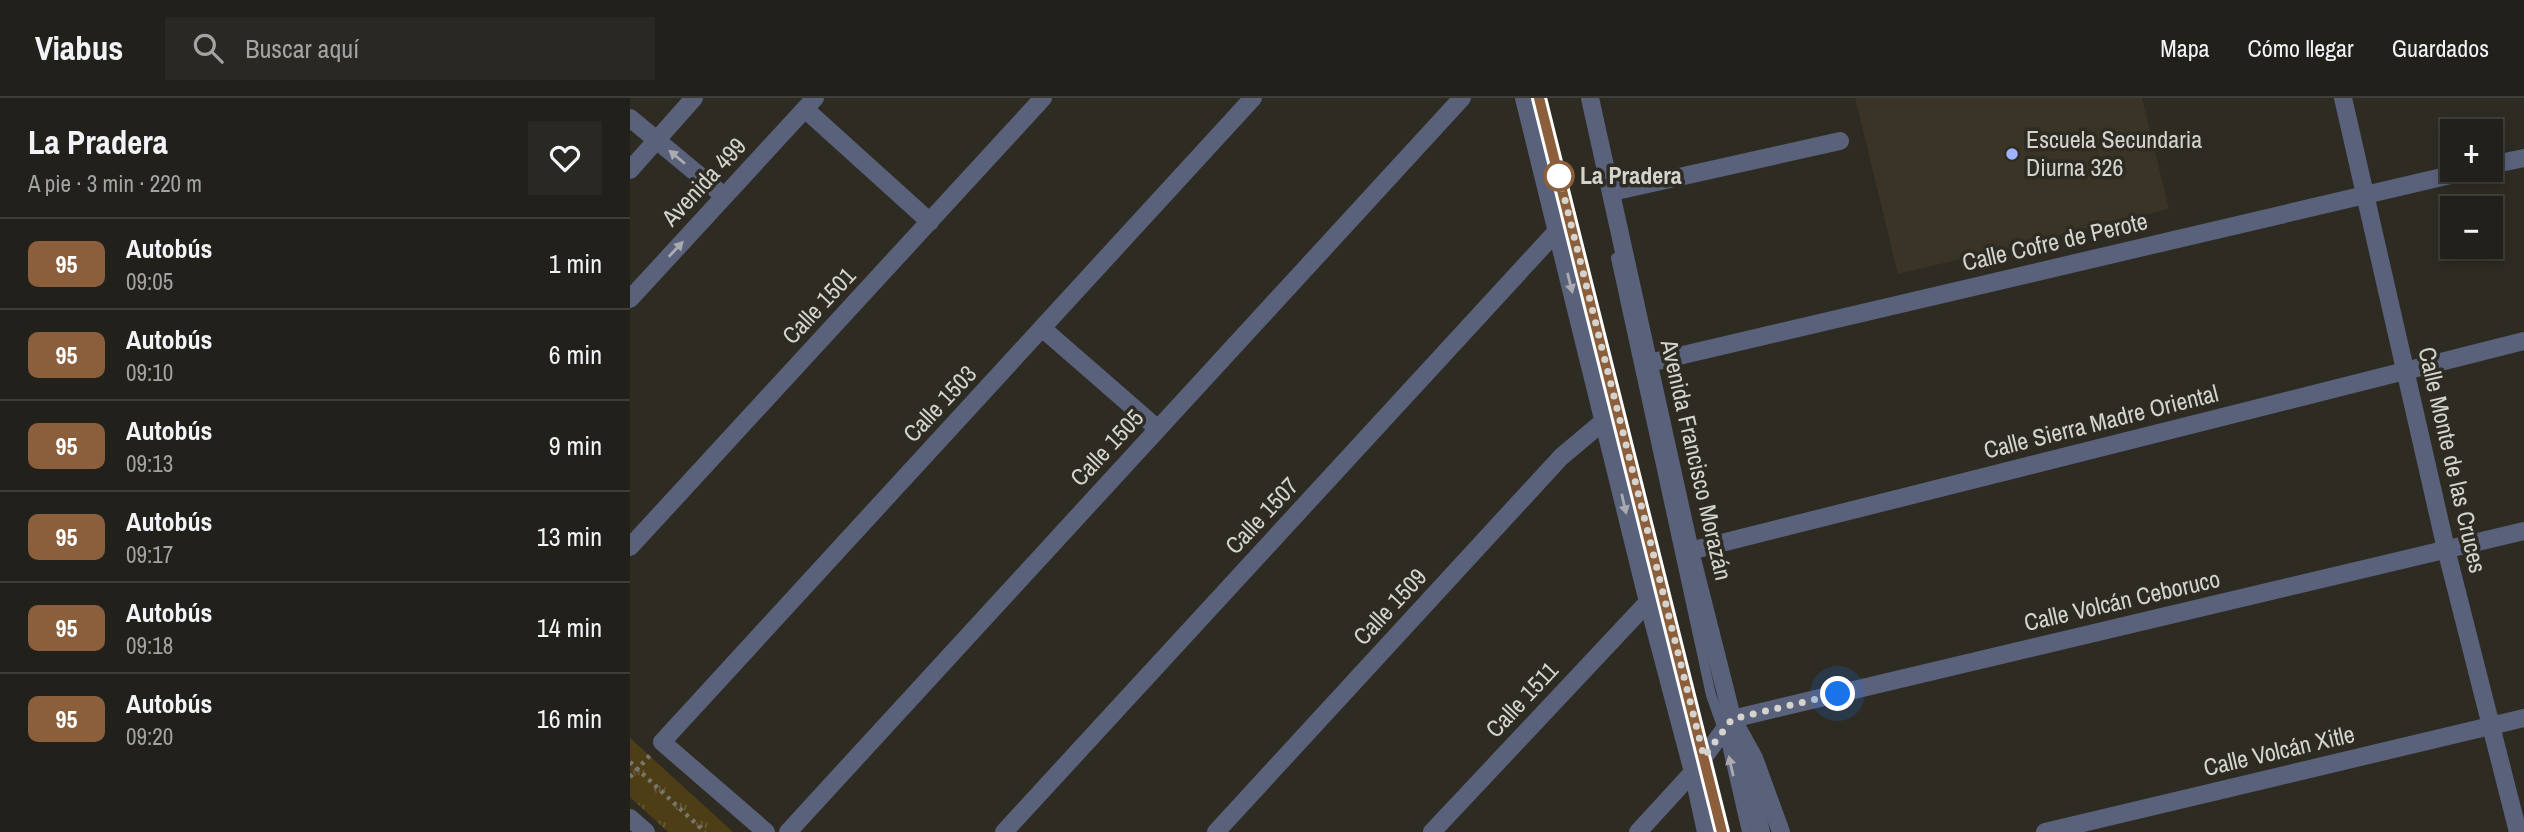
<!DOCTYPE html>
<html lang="es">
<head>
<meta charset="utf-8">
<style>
	:root { --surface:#22201a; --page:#2a2823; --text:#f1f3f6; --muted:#a2a3a2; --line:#3f3e39 }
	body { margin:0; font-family:"Archivo Narrow",sans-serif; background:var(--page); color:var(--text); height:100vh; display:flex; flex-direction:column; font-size:26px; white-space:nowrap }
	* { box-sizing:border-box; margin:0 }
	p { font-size:23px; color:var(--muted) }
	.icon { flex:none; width:38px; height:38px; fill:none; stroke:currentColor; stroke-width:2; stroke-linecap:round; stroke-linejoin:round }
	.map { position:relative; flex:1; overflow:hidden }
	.drawer { display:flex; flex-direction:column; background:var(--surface); width:630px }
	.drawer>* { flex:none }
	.badge { padding:0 14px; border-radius:10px; font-size:24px; line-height:46px }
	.buttons { position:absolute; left:1810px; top:21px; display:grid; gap:14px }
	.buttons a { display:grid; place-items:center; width:63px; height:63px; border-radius:0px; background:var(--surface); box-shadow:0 4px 10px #0003,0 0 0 2px var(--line); font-size:35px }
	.you { position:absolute; width:35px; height:35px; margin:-18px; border:5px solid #fff; border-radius:50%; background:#1a73e8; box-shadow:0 0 0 10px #1a73e833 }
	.map>.badge { position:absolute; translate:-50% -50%; box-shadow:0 0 0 4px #fff }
	.round { display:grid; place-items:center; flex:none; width:74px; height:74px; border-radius:0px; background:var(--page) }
	.headline { display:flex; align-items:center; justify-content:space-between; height:119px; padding:0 28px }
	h1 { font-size:33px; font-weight:700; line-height:52px }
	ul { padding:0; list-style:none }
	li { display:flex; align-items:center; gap:21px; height:91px; padding:0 28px; border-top:2px solid var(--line) }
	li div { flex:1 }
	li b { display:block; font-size:26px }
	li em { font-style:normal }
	li .badge { min-width:77px; font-weight:700; text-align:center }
	header { display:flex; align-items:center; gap:42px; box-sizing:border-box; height:98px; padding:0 35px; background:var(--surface); border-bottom:2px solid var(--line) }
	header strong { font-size:33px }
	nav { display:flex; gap:38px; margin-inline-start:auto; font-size:24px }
	.search { width:490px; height:63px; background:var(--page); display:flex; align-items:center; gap:18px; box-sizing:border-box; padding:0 24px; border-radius:0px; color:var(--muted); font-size:26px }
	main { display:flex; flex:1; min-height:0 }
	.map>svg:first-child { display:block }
</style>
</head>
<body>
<header>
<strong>Viabus</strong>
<div class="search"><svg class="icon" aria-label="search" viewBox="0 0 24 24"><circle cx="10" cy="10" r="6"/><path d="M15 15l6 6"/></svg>Buscar aquí</div>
<nav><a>Mapa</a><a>Cómo llegar</a><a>Guardados</a></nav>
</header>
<main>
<section class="drawer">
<div class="headline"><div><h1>La Pradera</h1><p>A pie · 3 min · 220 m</p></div><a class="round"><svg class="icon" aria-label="heart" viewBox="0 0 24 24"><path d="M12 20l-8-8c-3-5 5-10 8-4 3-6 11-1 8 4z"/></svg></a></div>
<ul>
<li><span class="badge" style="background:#8b5e3c;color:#fff">95</span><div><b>Autobús</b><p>09:05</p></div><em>1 min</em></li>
<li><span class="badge" style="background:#8b5e3c;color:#fff">95</span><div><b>Autobús</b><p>09:10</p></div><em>6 min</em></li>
<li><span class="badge" style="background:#8b5e3c;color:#fff">95</span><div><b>Autobús</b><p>09:13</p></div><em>9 min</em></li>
<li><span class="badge" style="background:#8b5e3c;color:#fff">95</span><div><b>Autobús</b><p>09:17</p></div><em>13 min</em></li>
<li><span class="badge" style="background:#8b5e3c;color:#fff">95</span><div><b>Autobús</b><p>09:18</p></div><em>14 min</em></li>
<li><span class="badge" style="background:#8b5e3c;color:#fff">95</span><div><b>Autobús</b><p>09:20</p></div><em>16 min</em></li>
</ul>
</section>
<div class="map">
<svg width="1894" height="734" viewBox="0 0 1894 734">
	<defs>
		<pattern id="grass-tufts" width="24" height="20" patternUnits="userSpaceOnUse" patternTransform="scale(1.75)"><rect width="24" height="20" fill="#4d3e15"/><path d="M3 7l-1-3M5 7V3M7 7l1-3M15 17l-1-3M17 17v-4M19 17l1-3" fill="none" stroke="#665936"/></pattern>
	</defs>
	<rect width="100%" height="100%" fill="#2e2b23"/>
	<!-- built -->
	<path fill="#3a3426" d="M1225,0H1512L1539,111L1268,176Z"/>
	<!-- grass -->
	<path fill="url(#grass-tufts)" d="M0,640L103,734H38L0,699Z"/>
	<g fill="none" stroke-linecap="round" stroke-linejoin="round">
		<!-- path -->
		<path stroke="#78756f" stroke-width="4.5" stroke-dasharray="3.5 5" stroke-linecap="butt" d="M0,664L75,734
			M0,679L21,656"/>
		<!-- service -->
		<path stroke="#5a617b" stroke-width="10" d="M909,0L1092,734
			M986,160L1081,597L1094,634L1117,734"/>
		<!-- minor -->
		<path stroke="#5a617b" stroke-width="18" d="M1713,0L1816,451L1888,734
			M175,11L300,124
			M1860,67L1894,60
			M982,94L1210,43
			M412,230L528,331
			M1019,265L1842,72
			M0,449L413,0
			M1102,621L1894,433
			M1108,631L1124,660L1151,734
			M0,720L16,734
			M136,734L32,644L623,0
			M158,734L832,0
			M374,734L926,134
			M586,734L931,359L975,322
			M802,734L1018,504
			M1008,734L1063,674L1102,621
			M1415,734L1894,620"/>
		<!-- tertiary -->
		<path stroke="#5a617b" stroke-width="18" d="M894,0L1018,504L1063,674L1076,734
			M960,0L1060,453L1131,734
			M0,20L94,98
			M0,72L64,0
			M0,201L185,0
			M1060,453L1894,243"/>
	</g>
	<!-- one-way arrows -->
	<defs><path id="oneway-solid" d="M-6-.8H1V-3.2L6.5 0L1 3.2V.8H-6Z" transform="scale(1.75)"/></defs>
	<g fill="#aaabb1">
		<use href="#oneway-solid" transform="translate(47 59) rotate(-140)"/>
		<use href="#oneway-solid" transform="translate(46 151) rotate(-47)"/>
		<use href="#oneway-solid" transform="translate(940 185) rotate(76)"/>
		<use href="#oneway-solid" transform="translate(994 406) rotate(77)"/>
		<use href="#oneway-solid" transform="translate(1101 668) rotate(-103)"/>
	</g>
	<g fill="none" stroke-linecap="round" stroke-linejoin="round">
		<defs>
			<path id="line" d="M909,0L1092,734"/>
		</defs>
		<!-- line casing -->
		<use href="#line" stroke="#fff" stroke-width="16"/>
		<!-- line -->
		<use href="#line" stroke="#8b5e3c" stroke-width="10"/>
		<!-- walk -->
		<path stroke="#d5d3ce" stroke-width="7" stroke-dasharray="0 12.6" d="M929,78L1074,659L1102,621L1208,596"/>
	</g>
	<!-- markers -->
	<circle fill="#a0b3fd" stroke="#2e2b23" stroke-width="2.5" cx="1382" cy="56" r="7"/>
	<circle fill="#fff" stroke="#8b5e3c" stroke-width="3.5" cx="929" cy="78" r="14"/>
	<g text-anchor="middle" stroke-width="7" stroke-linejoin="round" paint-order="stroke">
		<!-- poi labels -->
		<g font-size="24" fill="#d5d3ce" stroke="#2e2b23" text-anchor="start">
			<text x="1396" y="50">Escuela Secundaria<tspan x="1396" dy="28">Diurna 326</tspan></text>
		</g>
		<!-- stop labels -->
		<g font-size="24" font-weight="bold" fill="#d5d3ce" stroke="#2e2b23" text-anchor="start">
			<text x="950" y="86">La Pradera</text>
		</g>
		<!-- street labels -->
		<g font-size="24" fill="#d5d3ce" stroke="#2e2b23">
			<text transform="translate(74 84) rotate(-47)" y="8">Avenida 499</text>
			<text transform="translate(1425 144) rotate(-13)" y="8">Calle Cofre de Perote</text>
			<text transform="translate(189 208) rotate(-47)" y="8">Calle 1501</text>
			<text transform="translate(310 306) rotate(-47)" y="8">Calle 1503</text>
			<text transform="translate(1471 324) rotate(-14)" y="8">Calle Sierra Madre Oriental</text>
			<text transform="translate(477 350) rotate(-47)" y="8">Calle 1505</text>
			<text transform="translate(1066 362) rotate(77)" y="8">Avenida Francisco Morazán</text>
			<text transform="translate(1822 362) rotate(77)" y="8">Calle Monte de las Cruces</text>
			<text transform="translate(632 418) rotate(-47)" y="8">Calle 1507</text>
			<text transform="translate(1492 503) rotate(-13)" y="8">Calle Volcán Ceboruco</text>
			<text transform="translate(760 509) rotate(-47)" y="8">Calle 1509</text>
			<text transform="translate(892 602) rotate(-47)" y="8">Calle 1511</text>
			<text transform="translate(1649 653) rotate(-13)" y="8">Calle Volcán Xitle</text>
		</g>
	</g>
</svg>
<div class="buttons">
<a>+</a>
<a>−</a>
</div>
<div class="you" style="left:1208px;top:596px"></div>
</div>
</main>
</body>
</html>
